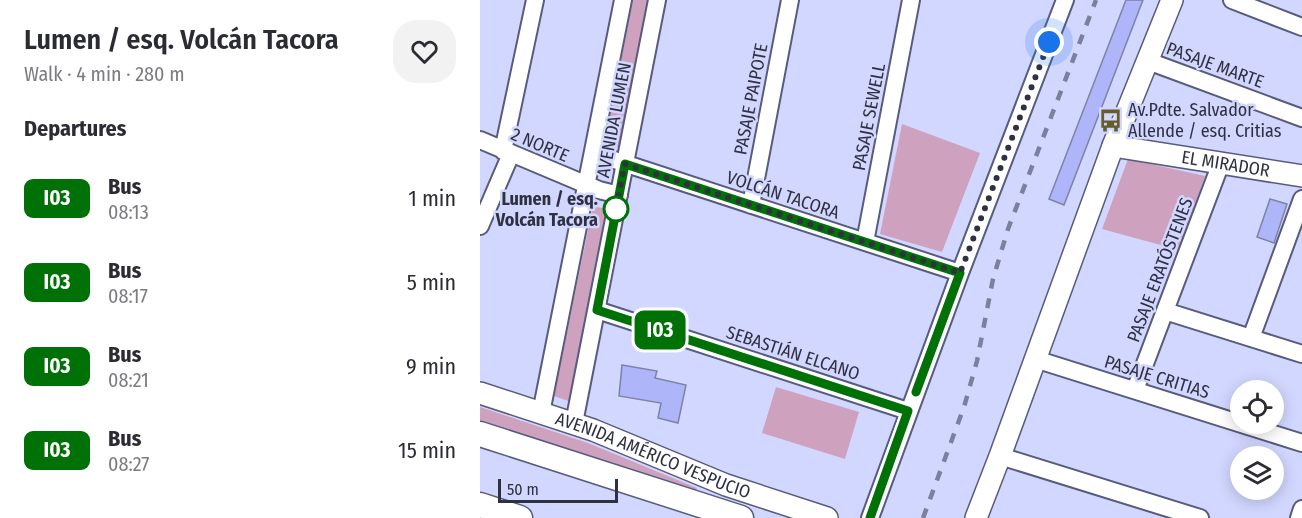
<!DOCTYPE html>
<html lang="en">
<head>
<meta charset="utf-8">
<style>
	:root { --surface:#fff; --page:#f2f2f3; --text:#2b2b33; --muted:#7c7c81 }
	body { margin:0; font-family:"Fira Sans Condensed",sans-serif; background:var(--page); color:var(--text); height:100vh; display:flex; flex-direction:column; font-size:22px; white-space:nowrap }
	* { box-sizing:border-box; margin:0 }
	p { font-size:20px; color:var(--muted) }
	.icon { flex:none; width:33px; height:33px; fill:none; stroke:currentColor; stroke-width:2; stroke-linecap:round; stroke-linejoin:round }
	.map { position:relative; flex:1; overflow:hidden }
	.side { display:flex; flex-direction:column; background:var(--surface); width:480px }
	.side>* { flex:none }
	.badge { padding:0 12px; border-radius:9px; font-size:21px; line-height:39px }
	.buttons { position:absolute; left:750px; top:380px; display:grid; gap:12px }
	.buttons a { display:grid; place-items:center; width:54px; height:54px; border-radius:50%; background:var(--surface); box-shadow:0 3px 15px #0003; font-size:30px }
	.scale { position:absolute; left:18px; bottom:15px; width:120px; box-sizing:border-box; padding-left:6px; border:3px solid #2f3040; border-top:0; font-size:16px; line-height:21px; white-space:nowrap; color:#2f3040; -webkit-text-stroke:4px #d2d7ff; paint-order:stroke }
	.you { position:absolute; width:30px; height:30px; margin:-15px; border:4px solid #fff; border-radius:50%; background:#1a73e8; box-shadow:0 0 0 9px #1a73e833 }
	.map>.badge { position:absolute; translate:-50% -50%; box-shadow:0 0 0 3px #fff }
	h2 { padding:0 24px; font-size:22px; line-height:54px }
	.round { display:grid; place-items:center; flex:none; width:63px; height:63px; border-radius:24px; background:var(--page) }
	.summary { display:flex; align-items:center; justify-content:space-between; height:102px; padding:0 24px }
	h1 { font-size:28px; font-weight:600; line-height:45px }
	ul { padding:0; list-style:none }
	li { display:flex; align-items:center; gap:18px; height:84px; padding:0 24px }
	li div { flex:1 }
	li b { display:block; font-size:22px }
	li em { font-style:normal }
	li .badge { min-width:66px; font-weight:700; text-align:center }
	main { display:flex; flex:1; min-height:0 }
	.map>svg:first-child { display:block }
</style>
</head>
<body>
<main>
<section class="side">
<div class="summary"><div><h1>Lumen / esq. Volcán Tacora</h1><p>Walk · 4 min · 280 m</p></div><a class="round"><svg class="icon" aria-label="heart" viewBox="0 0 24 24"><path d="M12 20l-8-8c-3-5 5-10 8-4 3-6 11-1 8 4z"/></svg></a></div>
<h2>Departures</h2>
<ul>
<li><span class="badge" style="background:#007106;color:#fff">I03</span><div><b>Bus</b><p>08:13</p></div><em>1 min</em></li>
<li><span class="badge" style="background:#007106;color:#fff">I03</span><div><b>Bus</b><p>08:17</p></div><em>5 min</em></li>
<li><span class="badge" style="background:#007106;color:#fff">I03</span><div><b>Bus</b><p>08:21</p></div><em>9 min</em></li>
<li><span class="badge" style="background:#007106;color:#fff">I03</span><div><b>Bus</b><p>08:27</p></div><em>15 min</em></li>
</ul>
</section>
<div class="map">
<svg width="822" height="518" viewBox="0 0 822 518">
	<rect width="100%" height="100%" fill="#d2d7ff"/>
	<!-- green -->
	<path fill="#cea1be" d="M153,0H168L140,148L125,142Z
		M422,124L500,153L462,252L400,234Z
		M648,159L725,176L699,250L622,229Z
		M113,206L126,209L91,402L74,396Z
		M296,387L379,412L365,459L282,433Z
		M0,407L108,443L217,488L215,494L0,426Z"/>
	<!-- building -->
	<path fill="#aeb5f9" stroke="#7e82a6" stroke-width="1.5" d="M646,0H663L584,205L569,199Z
		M790,199L807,204L794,243L777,237Z
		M142,365L177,371L175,378L206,385L198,423L178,418L181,403L139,396Z"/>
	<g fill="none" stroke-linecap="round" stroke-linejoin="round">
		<defs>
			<path id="minor" d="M752,0L822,27
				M668,61L822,118
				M0,140L119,190L139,195
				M23,151L55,0
				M113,153L480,273
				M271,205L310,0
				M0,226L31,154
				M385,242L431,0
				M117,310L428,411
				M685,311L822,354
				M771,338L822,199
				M555,359L822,443
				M655,390L741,163
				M61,413L143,0
				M94,423L177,0
				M520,456L720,518
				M390,518L480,273L585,0
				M819,518L822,509"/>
			<g id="major">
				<path id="s1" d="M633,146L822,176"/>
				<path id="s2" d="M0,393L113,430L246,485L347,518"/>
				<path d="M496,518L520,456L633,146L692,0"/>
			</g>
			<path id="highway" d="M0,434L261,518
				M0,505L40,518"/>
		</defs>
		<!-- minor casing -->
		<use href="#minor" stroke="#575b7d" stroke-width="20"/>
		<!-- major casing -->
		<use href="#major" stroke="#575b7d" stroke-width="24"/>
		<!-- highway casing -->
		<use href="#highway" stroke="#575b7d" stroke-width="27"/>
		<!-- minor -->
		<use href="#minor" stroke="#fff" stroke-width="16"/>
		<!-- major -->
		<use href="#major" stroke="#fff" stroke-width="21"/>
		<!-- highway -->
		<use href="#highway" stroke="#fff" stroke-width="24"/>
		<!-- rail -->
		<path stroke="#7d809c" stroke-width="4.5" stroke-dasharray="10 10" stroke-linecap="butt" d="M443,518L484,407L497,361L513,279L528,229L616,0"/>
	</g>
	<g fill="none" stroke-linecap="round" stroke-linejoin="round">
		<defs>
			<path id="line" d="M390,518L428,411L117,310L145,164L480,273L436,392"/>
		</defs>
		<!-- line casing -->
		<use href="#line" stroke="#fff" stroke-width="14"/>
		<!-- line -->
		<use href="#line" stroke="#007106" stroke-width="9"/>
		<!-- walk -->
		<path stroke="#2f3040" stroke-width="6" stroke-dasharray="0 10.8" d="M136,209L134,218L145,164L480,273L569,42"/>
	</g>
	<!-- icons -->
	<defs>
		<symbol id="bus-bare" viewBox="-9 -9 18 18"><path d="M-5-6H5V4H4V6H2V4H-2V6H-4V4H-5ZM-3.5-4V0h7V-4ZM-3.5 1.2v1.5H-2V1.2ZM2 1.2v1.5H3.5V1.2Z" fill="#665d2a" stroke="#d2d7ff" stroke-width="2.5" paint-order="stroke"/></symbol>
	</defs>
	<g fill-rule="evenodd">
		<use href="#bus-bare" x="614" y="104" width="33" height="33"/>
	</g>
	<!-- markers -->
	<circle fill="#fff" stroke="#007106" stroke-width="3" cx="136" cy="209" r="12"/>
	<g text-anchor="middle" stroke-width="5" stroke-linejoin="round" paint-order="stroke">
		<!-- street labels -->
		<g font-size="18" fill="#2f3040" stroke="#d2d7ff">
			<text transform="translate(735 65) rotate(20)" y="6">PASAJE MARTE</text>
			<text transform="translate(271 99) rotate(-79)" y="6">PASAJE PAIPOTE</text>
			<text transform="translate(389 117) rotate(-79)" y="6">PASAJE SEWELL</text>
			<text transform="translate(134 120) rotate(-79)" y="6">AVENIDA LUMEN</text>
			<text transform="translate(60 145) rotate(23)" y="6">2 NORTE</text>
			<text dy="6" stroke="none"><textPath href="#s1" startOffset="114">EL MIRADOR</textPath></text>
			<text transform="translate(303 195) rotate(18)" y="6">VOLCÁN TACORA</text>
			<text transform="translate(680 270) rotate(-69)" y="6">PASAJE ERATÓSTENES</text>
			<text transform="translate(313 353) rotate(18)" y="6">SEBASTIÁN ELCANO</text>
			<text transform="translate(677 377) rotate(17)" y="6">PASAJE CRITIAS</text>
			<text dy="6" stroke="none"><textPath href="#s2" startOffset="184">AVENIDA AMÉRICO VESPUCIO</textPath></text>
		</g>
		<!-- poi labels -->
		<g font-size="18" fill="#2f3040" stroke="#d2d7ff" text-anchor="start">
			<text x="648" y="116">Av.Pdte. Salvador<tspan x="648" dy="21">Allende / esq. Critias</tspan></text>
		</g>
		<!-- stop labels -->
		<g font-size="18" font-weight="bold" fill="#2f3040" stroke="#d2d7ff" text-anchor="end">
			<text x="118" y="205">Lumen / esq.<tspan x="118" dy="21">Volcán Tacora</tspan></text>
		</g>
	</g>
</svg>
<div class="buttons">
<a><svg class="icon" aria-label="locate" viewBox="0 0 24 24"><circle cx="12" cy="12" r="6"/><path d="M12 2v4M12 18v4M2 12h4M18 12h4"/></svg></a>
<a><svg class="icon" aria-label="layers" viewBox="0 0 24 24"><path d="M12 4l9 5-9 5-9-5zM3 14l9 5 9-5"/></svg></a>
</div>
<div class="scale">50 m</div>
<div class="you" style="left:569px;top:42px"></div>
<b class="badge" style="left:180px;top:330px;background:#007106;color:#fff">I03</b>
</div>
</main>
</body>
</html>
